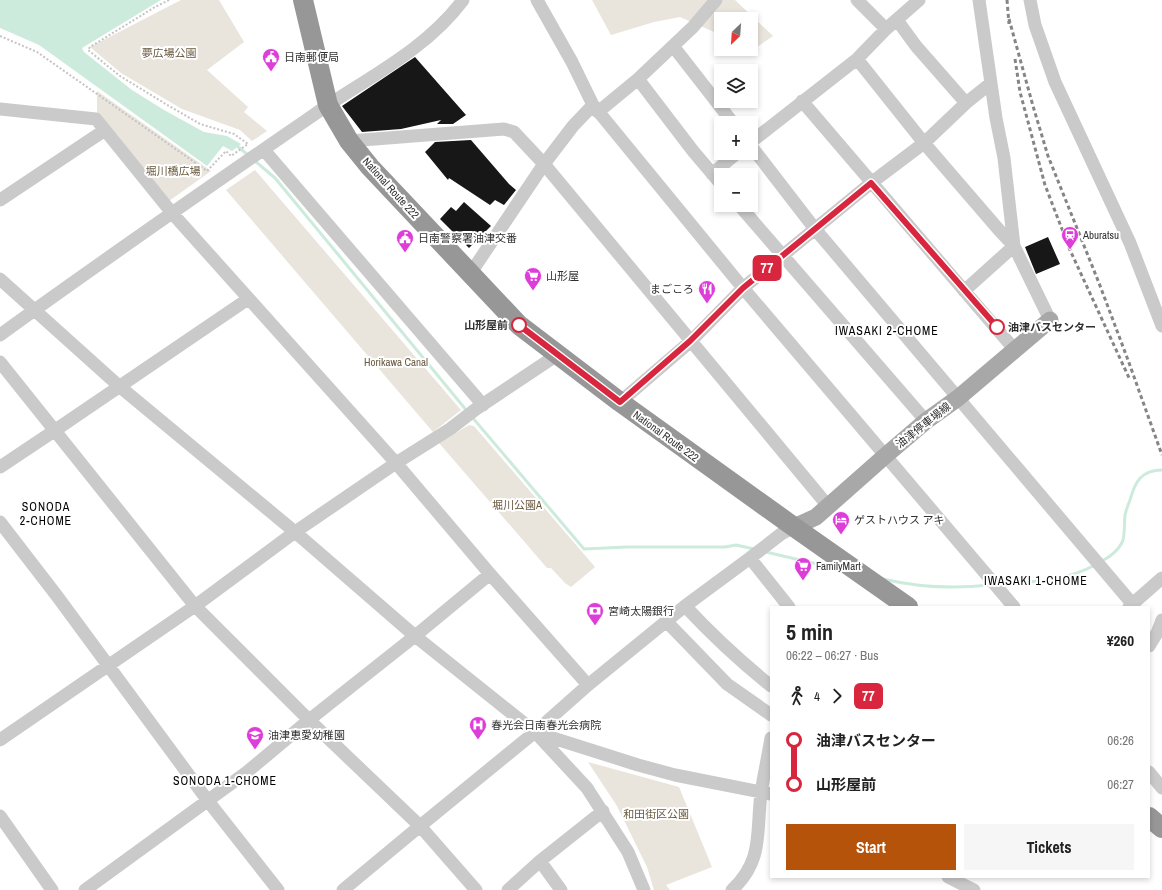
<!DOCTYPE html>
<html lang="en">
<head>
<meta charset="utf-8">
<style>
	:root { --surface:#fff; --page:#f6f6f6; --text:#222; --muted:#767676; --accent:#b45309 }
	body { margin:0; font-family:"Archivo Narrow","Noto Sans JP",sans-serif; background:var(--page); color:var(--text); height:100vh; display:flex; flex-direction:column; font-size:15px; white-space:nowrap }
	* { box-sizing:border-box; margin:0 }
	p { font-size:13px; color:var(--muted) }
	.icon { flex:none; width:22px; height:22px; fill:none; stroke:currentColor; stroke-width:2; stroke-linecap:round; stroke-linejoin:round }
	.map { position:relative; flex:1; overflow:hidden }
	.drawer { position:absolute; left:770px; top:606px; width:380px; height:272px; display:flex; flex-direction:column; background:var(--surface); border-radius:0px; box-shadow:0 2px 6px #0003 }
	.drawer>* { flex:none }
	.badge { padding:0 8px; border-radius:6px; font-size:14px; line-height:26px }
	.needle { width:26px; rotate:205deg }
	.buttons { position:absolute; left:714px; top:12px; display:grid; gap:8px }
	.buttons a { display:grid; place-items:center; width:44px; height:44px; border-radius:0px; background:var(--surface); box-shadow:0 2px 6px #0003; font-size:20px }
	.map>.badge { position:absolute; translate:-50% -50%; box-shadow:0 0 0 2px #fff }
	.legs { display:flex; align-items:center; gap:6px; height:44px; padding:0 16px; font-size:13px }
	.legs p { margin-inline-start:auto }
	.overview { display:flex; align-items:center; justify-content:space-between; height:68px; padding:0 16px }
	h1 { font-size:22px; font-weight:700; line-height:30px }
	.action { display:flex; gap:8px; margin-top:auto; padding:8px 16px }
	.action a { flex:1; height:46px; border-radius:0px; background:var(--accent); color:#fff; font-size:16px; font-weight:700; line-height:46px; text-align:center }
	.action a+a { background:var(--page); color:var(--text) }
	ul { padding:0 16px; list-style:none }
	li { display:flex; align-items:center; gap:14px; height:44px; font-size:15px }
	li i { display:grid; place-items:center; width:6px; height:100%; margin:0 5px; background:currentColor }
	li i::after { content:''; width:10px; height:10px; margin:-5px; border:3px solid; border-radius:50%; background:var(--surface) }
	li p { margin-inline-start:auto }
	li:first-child i { background:linear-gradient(#0000 50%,currentColor 0) }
	li:last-child i { background:linear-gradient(currentColor 50%,#0000 0) }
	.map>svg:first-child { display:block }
</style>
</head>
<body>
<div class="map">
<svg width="1162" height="890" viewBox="0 0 1162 890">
	<rect width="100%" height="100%" fill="#fff"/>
	<!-- green -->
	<path fill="#e9e4dc" d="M181,0H219L244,42L207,70L248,107L244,112L267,131L252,141L240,130L182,109L121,73L90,47Z
		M592,0H735L773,36L754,49L751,48V19H721V35L680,17L654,22L611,35Z
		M97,91L211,171L169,201L97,113Z
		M255,170L461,410L433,432L226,190Z
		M469,425L474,426L595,567L571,587L565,583L551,568H547L439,443Z
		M588,762L679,787L712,867L666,885L670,890H654L647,867L617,806Z"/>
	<!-- water -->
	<path fill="#cdebdc" d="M0,0H161L82,48L84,52L132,90L164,110L204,132L227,136L241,144L232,151L223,146L207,166L39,45L0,28Z"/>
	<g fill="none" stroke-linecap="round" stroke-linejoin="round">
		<!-- stream -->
		<path stroke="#cdebdc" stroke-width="3" d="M235,144L249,156
			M255,161L275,178L467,411
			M472,417L584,549L627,547H725L736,545L754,549
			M766,552L838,569
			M1102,561C1110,557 1120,549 1123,540C1125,532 1124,523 1125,515C1126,510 1128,505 1130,500C1135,482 1141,470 1162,470
			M883,579C917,587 955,589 990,585
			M1000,584C1033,582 1066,581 1095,565"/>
	</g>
	<!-- building -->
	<path fill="#171717" d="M415,57L466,115L453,124H437L441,120L401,129L362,132L342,106Z
		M471,140L509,184L516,190L504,205L495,200L490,205L449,178L448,180L425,152L435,142Z
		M464,202L491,226L469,248L440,219L451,207L456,211Z
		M1048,237L1060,264L1036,274L1025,247Z"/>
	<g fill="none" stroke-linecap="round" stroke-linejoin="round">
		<!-- path -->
		<path stroke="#c4c4c4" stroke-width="2" stroke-dasharray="2 2" stroke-linecap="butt" d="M0,36L37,52L207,171L226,151L231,156L248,144L234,134L200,124L169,106L120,76L88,50L90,47L155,7L169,0"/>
		<!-- minor -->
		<path stroke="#cacaca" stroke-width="13" d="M537,0L572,62L593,105L743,288L1014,607
			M857,0L886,29
			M979,0L996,118L1004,158L1014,246
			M1030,0L1035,25L1055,82L1130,243L1162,326
			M897,20L916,46L966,103
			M673,46L733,123
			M857,59L924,143L999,230L1014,246L1050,320
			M638,79L693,151L721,184
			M802,101L1015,350
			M0,109L96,119L172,213L396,463L490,574L588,685
			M598,112L638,79L693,27L716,0
			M349,141L504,129L514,132L544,164L828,506
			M751,142L857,59L886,29L919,0
			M751,146L815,229L1135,607
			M264,150L483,405
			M712,174L737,153
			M0,200L105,130
			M739,205L926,421
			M470,274L544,164L573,126L593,105
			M0,279L119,386L295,532L415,636L535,732L587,788L628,852L644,890
			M964,291L1014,246
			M0,335C103,260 209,187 315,114C365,79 425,51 463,0
			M0,362L195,606L309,720L420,826L476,890
			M620,402L691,341L743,288L871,183L924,143L966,103L991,83
			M0,467L54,431L248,299
			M0,522L57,596L208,801L278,890
			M750,558L789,607
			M685,606C712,635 740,661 771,686
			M1129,607L1162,578
			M666,621L727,684L771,715
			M1149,646L1157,633L1162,620
			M537,733L638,765L675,775L771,794
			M0,740L195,606L295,532L396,463L450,429L476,409L557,355
			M1149,772L1162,788
			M0,816L52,890
			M540,861L561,890
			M948,877L974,890
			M85,890L247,772L309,720L415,636L490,574
			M343,890L420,826L535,732L588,685L685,606L750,558L781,534L794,527
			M508,890L540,861L603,811
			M732,890C764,860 756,832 761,793C764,774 768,756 771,738"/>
		<!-- major -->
		<path stroke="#a8a8a8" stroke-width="17" d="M794,527L816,517L885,456L926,421L958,398L1050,320"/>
		<!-- highway -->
		<path stroke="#979797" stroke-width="20" d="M303,0L328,105L349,141L370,167L519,325L620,402L794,527L908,607
			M1149,817L1162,828"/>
		<!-- rail -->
		<path stroke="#858585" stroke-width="3" stroke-dasharray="4 3" stroke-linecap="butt" d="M1007,0L1009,24
			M1009,19L1033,106L1048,156L1099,283L1128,360L1162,455
			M1015,59L1020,92L1045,185L1070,250L1130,380"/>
	</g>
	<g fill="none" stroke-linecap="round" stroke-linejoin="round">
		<defs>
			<path id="line-1" d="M519,325L620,402L690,341L743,288L871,183L997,327"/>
		</defs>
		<!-- line-1 casing -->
		<use href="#line-1" stroke="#fff" stroke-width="9"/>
		<!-- line-1 -->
		<use href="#line-1" stroke="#d7263d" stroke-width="6"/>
	</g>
	<!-- icons -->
	<defs>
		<symbol id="civic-pin" viewBox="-11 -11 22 30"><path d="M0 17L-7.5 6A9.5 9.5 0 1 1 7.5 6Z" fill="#dd3dd8" stroke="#fff"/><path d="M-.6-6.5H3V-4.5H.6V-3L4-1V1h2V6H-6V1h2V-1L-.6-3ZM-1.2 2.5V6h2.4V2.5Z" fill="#fff"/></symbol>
		<symbol id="station-pin" viewBox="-11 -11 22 30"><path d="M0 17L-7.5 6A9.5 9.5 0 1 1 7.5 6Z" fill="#dd3dd8" stroke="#fff"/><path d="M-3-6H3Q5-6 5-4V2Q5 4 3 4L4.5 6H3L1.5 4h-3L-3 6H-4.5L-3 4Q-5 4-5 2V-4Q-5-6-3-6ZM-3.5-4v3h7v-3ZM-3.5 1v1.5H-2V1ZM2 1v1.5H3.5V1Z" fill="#fff"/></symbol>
		<symbol id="supermarket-pin" viewBox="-11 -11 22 30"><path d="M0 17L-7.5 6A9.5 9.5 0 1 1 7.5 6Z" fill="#dd3dd8" stroke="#fff"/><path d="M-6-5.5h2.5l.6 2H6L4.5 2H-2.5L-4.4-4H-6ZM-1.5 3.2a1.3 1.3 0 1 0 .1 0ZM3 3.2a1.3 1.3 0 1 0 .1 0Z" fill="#fff"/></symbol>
		<symbol id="restaurant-pin" viewBox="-11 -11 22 30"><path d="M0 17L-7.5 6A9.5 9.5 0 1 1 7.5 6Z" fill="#dd3dd8" stroke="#fff"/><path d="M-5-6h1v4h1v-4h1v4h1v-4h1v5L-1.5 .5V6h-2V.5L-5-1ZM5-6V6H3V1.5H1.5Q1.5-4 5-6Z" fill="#fff"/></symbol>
		<symbol id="hotel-pin" viewBox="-11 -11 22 30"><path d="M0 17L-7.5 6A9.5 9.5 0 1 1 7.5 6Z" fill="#dd3dd8" stroke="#fff"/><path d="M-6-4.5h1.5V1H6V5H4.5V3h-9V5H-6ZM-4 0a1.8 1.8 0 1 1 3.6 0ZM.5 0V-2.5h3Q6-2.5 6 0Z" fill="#fff"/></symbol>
		<symbol id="bank-pin" viewBox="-11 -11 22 30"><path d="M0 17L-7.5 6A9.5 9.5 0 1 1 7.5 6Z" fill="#dd3dd8" stroke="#fff"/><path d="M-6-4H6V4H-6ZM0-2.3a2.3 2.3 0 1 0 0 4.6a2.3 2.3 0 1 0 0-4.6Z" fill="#fff"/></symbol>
		<symbol id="hospital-pin" viewBox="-11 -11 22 30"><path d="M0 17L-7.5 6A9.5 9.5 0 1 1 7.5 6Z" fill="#dd3dd8" stroke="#fff"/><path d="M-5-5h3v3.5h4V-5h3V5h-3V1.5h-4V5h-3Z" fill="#fff"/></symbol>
		<symbol id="school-pin" viewBox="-11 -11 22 30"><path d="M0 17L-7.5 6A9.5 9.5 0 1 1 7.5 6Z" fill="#dd3dd8" stroke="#fff"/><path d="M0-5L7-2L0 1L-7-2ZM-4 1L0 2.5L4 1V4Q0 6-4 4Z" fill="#fff"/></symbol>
	</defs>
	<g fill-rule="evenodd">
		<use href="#civic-pin" x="261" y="47" width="20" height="27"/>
		<use href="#station-pin" x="1060" y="225" width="20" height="27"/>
		<use href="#civic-pin" x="395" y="228" width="20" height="27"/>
		<use href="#supermarket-pin" x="523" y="266" width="20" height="27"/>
		<use href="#restaurant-pin" x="697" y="279" width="20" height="27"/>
		<use href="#hotel-pin" x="831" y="510" width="20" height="27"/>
		<use href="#supermarket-pin" x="793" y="556" width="20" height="27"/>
		<use href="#bank-pin" x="585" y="601" width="20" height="27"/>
		<use href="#hospital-pin" x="468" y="715" width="20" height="27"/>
		<use href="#school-pin" x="245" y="725" width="20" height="27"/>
	</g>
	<!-- markers -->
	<g fill="#fff" stroke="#d7263d" stroke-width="2">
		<circle cx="519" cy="325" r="7"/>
		<circle cx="997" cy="327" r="7"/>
	</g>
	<g text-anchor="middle" stroke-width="4" stroke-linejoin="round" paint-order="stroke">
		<!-- park labels -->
		<g font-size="11" fill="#6a5b40" stroke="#fff">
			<text x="169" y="57">夢広場公園</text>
			<text x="173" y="175">堀川橋広場</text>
			<text x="396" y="366">Horikawa Canal</text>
			<text x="517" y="509">堀川公園A</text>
			<text x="656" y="818">和田街区公園</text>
		</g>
		<!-- poi labels -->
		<g font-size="11" fill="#303030" stroke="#fff" text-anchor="start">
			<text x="284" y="61">日南郵便局</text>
			<text x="1083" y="239">Aburatsu</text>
			<text x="418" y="242">日南警察署油津交番</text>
			<text x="546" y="280">山形屋</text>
			<text x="694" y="293" text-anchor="end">まごころ</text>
			<text x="854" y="524">ゲストハウス アキ</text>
			<text x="816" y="570">FamilyMart</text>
			<text x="608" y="615">宮崎太陽銀行</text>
			<text x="491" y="729">春光会日南春光会病院</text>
			<text x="268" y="739">油津恵愛幼稚園</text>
		</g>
		<!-- street labels -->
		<g font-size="11" fill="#303030" stroke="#fff">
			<text transform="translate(391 188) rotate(48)" y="4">National Route 222</text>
			<text transform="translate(923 425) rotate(-38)" y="4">油津停車場線</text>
			<text transform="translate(666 436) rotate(36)" y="4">National Route 222</text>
		</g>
		<!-- stop labels -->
		<g font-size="11" font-weight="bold" fill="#303030" stroke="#fff" text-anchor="end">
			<text x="508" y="329">山形屋前</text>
			<text x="1008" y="331" text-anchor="start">油津バスセンター</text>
		</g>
		<!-- neighbourhood labels -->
		<g font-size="12" letter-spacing="1" fill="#000" stroke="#fff">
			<text x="887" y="335">IWASAKI 2-CHOME</text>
			<text x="46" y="511">SONODA<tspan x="46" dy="14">2-CHOME</tspan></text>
			<text x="1036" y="585">IWASAKI 1-CHOME</text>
			<text x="225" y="785">SONODA 1-CHOME</text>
		</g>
	</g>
</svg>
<div class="buttons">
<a><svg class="needle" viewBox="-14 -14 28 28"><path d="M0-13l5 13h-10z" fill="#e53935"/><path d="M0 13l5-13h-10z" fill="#767676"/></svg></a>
<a><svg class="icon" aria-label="layers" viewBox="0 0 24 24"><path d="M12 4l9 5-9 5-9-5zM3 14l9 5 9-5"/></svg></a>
<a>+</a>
<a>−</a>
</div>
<b class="badge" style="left:767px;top:268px;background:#d7263d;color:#fff">77</b>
<section class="drawer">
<div class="overview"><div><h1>5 min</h1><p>06:22 – 06:27 · Bus</p></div><b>¥260</b></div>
<div class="legs"><svg class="icon" aria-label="walk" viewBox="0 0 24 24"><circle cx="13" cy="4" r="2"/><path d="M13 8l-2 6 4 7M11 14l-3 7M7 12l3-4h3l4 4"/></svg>4<svg class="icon" aria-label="forward" viewBox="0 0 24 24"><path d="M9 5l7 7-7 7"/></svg><b class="badge" style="background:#d7263d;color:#fff">77</b></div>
<ul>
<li><i style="color:#d7263d"></i><b>油津バスセンター</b><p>06:26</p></li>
<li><i style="color:#d7263d"></i><b>山形屋前</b><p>06:27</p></li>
</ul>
<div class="action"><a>Start</a><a>Tickets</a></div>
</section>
</div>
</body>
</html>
